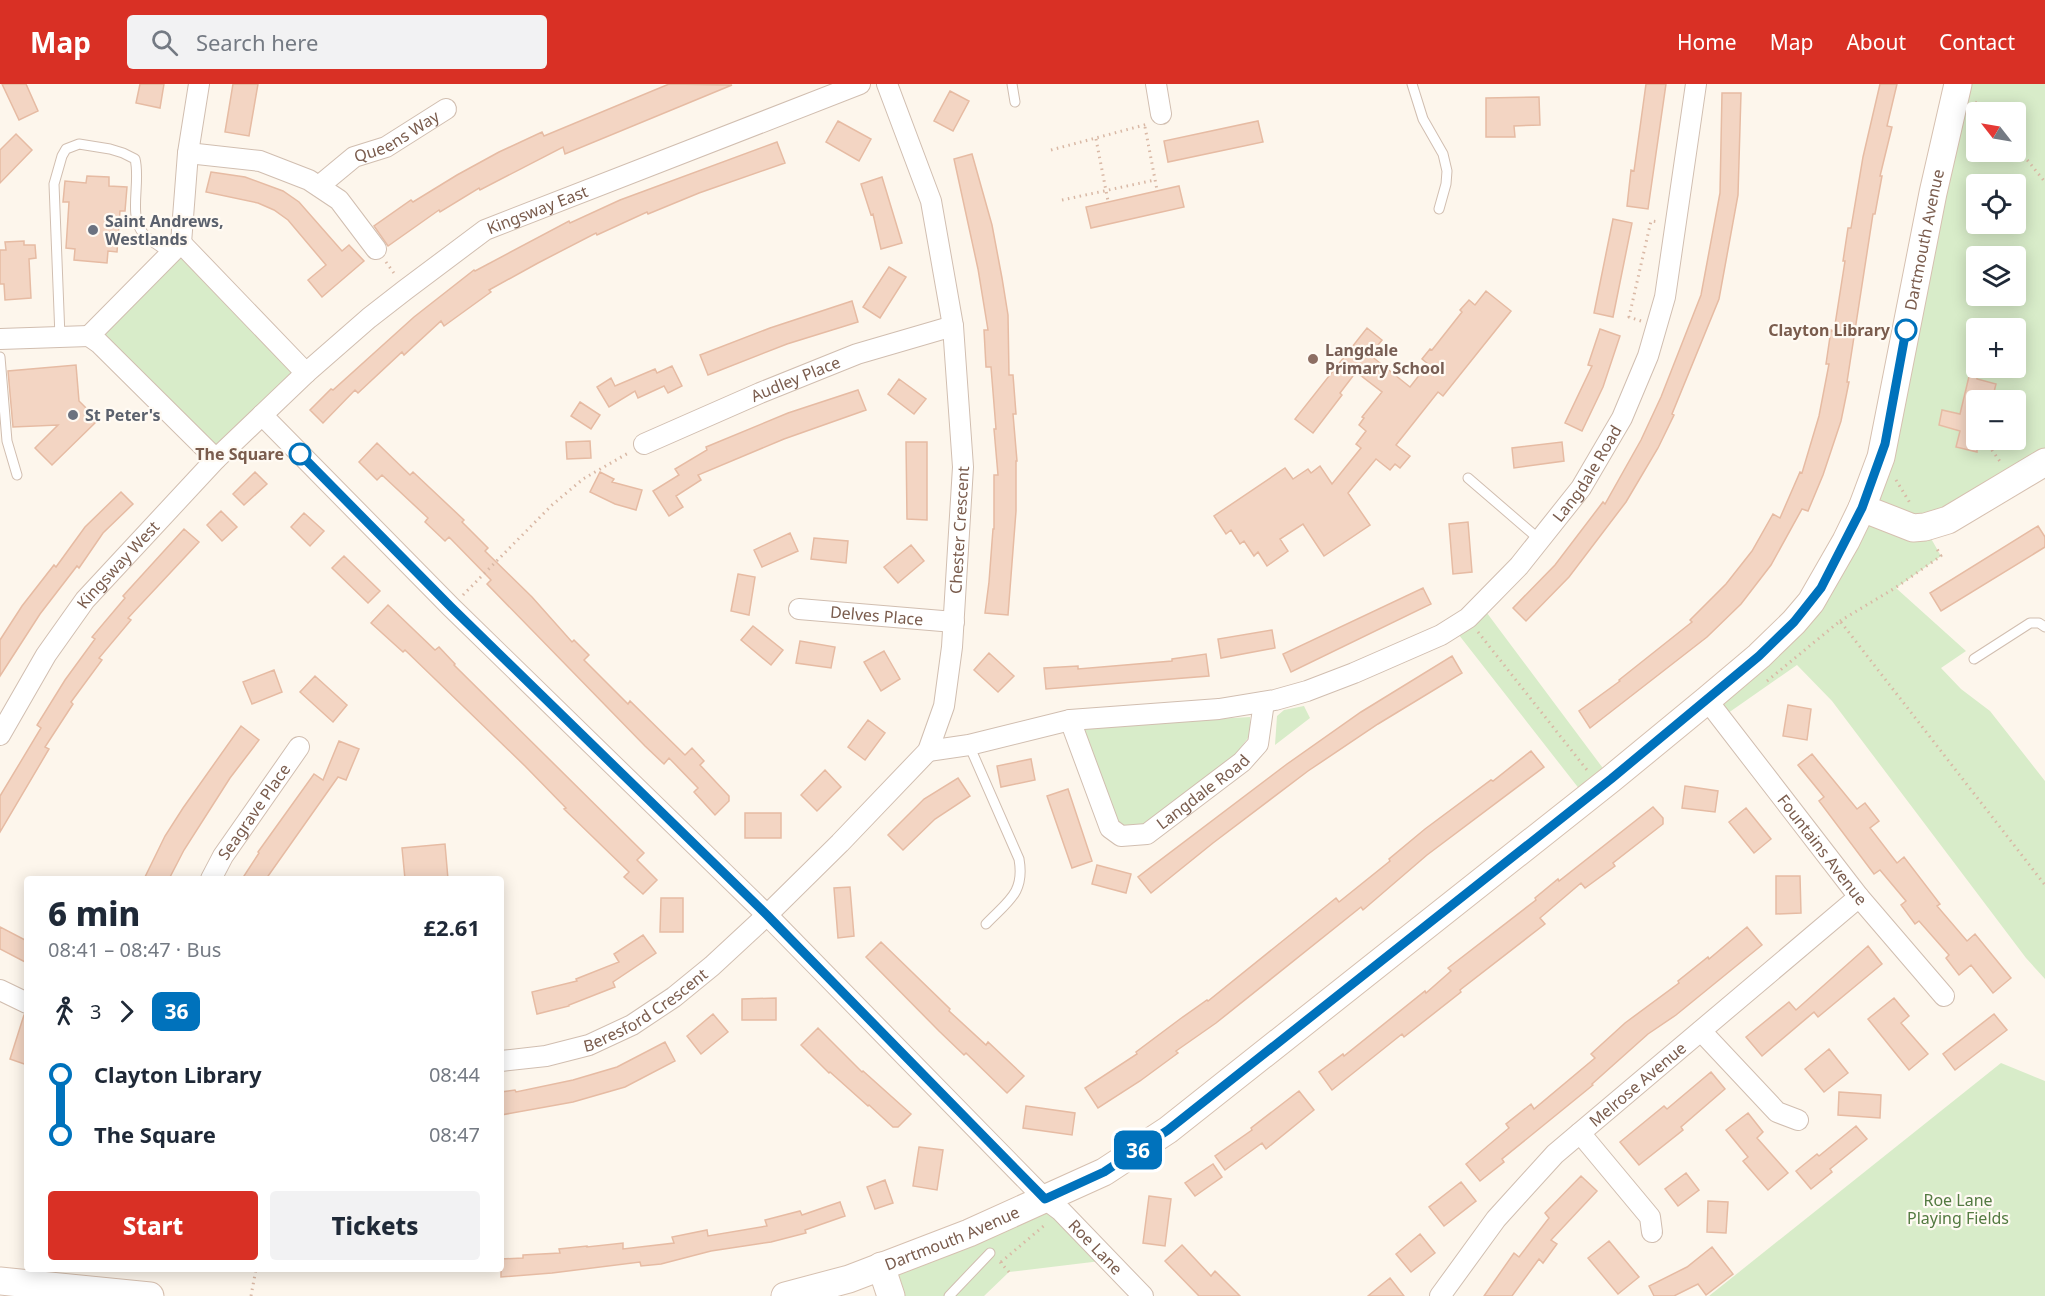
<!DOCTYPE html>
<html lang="en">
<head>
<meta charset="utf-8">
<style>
	:root { --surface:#fff; --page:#f2f2f3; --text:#1f2937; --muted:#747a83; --accent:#d93025 }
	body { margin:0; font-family:"Noto Sans",sans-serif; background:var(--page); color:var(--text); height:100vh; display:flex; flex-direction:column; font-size:22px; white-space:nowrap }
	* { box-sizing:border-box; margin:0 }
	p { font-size:20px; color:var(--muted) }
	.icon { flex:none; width:33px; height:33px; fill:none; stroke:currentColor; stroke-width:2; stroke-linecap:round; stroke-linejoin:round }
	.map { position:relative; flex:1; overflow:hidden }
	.panel { position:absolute; left:24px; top:792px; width:480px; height:396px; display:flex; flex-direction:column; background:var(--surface); border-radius:6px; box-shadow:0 3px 15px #0003 }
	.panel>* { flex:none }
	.badge { padding:0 12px; border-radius:9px; font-size:21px; line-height:39px }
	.needle { width:39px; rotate:301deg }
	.controls { position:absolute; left:1966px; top:18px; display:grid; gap:12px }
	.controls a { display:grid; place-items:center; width:60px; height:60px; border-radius:6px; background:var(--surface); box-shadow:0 3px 15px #0003; font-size:30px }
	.map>.badge { position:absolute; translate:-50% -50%; box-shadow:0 0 0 3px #fff }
	.legs { display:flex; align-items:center; gap:9px; height:66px; padding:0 24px; font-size:20px }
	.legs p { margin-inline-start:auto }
	.overview { display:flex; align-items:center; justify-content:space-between; height:102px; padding:0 24px }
	h1 { font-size:33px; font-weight:800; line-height:45px }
	.primary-button { display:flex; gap:12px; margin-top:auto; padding:12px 24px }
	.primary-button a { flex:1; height:69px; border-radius:6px; background:var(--accent); color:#fff; font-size:24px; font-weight:800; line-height:69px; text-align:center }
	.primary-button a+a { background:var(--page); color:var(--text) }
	ul { padding:0 24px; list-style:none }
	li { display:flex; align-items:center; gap:21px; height:60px; font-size:22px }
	li i { display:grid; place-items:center; width:9px; height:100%; margin:0 8px; background:currentColor }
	li i::after { content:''; width:15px; height:15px; margin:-8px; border:4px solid; border-radius:50%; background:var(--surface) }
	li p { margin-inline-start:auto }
	li:first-child i { background:linear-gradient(#0000 50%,currentColor 0) }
	li:last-child i { background:linear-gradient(currentColor 50%,#0000 0) }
	header { display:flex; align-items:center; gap:36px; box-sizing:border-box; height:84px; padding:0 30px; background:var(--accent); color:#fff }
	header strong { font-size:28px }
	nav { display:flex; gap:33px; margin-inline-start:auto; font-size:21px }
	.search { width:420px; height:54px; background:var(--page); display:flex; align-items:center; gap:15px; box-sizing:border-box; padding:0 21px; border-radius:6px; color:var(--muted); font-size:22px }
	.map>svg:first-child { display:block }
</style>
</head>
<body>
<header>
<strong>Map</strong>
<div class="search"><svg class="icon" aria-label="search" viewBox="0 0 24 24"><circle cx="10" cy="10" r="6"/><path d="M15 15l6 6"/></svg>Search here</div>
<nav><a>Home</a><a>Map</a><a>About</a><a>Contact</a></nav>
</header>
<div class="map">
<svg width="2045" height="1212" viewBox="0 0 2045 1212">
	<rect width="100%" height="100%" fill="#fdf6ec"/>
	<!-- green -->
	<path fill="#d8ecc9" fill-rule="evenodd" d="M1958,0H2045V377L1925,444L1941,472L1896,504L1966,567L1941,584L1961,605L1990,627L2045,697V895L2026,874L1832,617L1797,581L1721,634L1707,616L1759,572L1862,424ZM1977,28H2016V68H1977ZM1977,100H2016V140H1977ZM1977,172H2016V212H1977ZM1977,244H2016V284H1977ZM1977,316H2016V356H1977Z
		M181,159L306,289L216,375L89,252Z
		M1481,521L1611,695L1584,711L1455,546Z
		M1304,622L1310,634L1275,661L1277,632L1284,626Z
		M1250,633L1251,650L1232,675L1138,745L1119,742L1079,643Z
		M2001,979L2045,997V1212H1709Z
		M1045,1115L1109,1176L1009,1188L984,1212H891L881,1182Z"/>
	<!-- building -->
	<path fill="#f3d5c3" stroke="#e6bba3" stroke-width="1.5" d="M2,0H26L38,27L19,36Z
		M140,0H164L160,24L136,19Z
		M233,0H258L249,52L225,48Z
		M669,0L732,1L565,70L563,63L480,106L479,104L440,128L439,126L388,162L374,142L411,116L413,118L457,91L499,68L542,48L544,52Z
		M1646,0H1666L1648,125L1627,122L1631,86L1634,87Z
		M1880,0H1897L1887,42L1892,43L1880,92H1882L1875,130H1873L1847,298H1849L1841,337L1823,391L1808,427L1802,425L1771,481L1741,520L1707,553L1590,644L1579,627L1620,597L1619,596L1692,538L1690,536L1726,500L1752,467L1773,430L1780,434L1800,388L1802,389L1819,332L1829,280H1826L1831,246L1834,247L1845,177H1843L1848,144H1851L1863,73Z
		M950,7L969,17L953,47L934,37Z
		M1722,9H1741L1738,111L1719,215L1672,330L1674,331L1658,364L1626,418L1569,493L1526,537L1513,524L1555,481L1603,418L1605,420L1641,356L1661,313L1701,211L1720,109Z
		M1539,13L1540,41L1514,42L1515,53H1486V14Z
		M838,37L871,55L859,77L826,58Z
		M1258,37L1263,58L1168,78L1164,57Z
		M16,50L32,66L0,99V66Z
		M777,58L785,79L699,109L648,130L647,128L597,151L596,149L538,179L489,206L491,208L444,242L441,237L404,271L402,268L358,309L355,306L323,339L310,326L331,305L333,306L414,233L474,186L475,187L569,137L570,139L620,116Z
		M972,70L992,141L1002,194L1008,231L1009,291H1013L1016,330H1013L1017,377H1016V427L1008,531L985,529L989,498L993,445H994V391H998L994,345H996L991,283H986L984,246H988L978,185L954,75Z
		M211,88L245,93L283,107L299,118L342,167L349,161L364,177L322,213L308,196L326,181L288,136L274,126L258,119L206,108Z
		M87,92L109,93V102L127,103L125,127H120L117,168L108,167L107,179L74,176L75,165L66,164L69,118H63L65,97L86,99Z
		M882,93L902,159L881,165L873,130L871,131L861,100Z
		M1179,102L1184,123L1091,144L1086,123Z
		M1613,135L1632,139L1613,233L1594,229Z
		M24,157V161H35L36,174L29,175L31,214L5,216L4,200H0V166H6L5,158Z
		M889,183L906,193L880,234L863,223Z
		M1486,207L1511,227L1443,312L1438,308L1396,361L1410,372L1400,384L1395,380L1390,386L1376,375L1348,409L1370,441L1324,472L1303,440L1280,455L1288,467L1267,482L1258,468L1254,472L1244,457L1240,460L1231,446L1226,450L1214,432L1285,384L1293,395L1308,385L1311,389L1320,382L1332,400L1361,364L1356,360L1366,347L1359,341L1364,334L1362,333L1382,308L1356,288L1340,309L1342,311L1313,349L1295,335L1367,244L1382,256L1370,271L1410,303L1428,280L1422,275L1430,265L1432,266L1462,228L1460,226L1469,216L1475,221Z
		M852,217L858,238L787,260L708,291L700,271L770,244Z
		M1600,245L1620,252L1603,303L1582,347L1565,339L1592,282L1588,281Z
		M76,281L79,317L98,336L52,381L35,364L58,341L13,343L8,287Z
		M672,282L682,302L668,309L664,302L638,314L635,307L609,323L597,303L611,294L615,302L655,285L657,289Z
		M1971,284H1977V295L1996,300L1992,316H1977V368L1956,363L1960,347L1939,341L1942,326L1960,330Z
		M899,295L926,315L914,330L888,310Z
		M858,306L866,326L784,355L698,391L701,396L676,412L683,423L669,432L653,407L679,391L675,385L707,366L706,363L788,329Z
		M580,318L600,331L591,345L571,332Z
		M590,357L591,374L567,375L566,358Z
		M906,358H927V436L907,435Z
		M1562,358L1564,377L1514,384L1512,364Z
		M377,359L410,391L413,388L464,436L462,438L488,464L485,467L532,513L572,558L574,556L589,571L584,576L628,620L630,617L685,671L692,664L704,677L700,681L729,712V717L715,731L694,708L698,704L669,674L664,680L645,662L487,500L491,496L449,453L445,457L425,438L428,434L382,391L377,396L359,378Z
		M255,388L267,400L244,421L233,410Z
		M600,388L614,395L612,398L642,406L636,426L615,420L590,408Z
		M121,408L133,420L103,449L79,484L77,482L40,530L0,592V556L22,522L54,481L56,483L85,443Z
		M221,427L237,443L222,457L207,441Z
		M304,429L324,447L310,462L291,443Z
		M1468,438L1472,488L1453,490L1449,440Z
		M2038,442L2045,453V463L1941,527L1930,509Z
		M184,445L199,458L128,534L131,536L99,574L102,576L71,618L73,620L45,663L49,665L0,748V712L41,644L37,641L65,596L95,555L92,553L125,514L123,512Z
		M790,449L798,467L762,483L754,466Z
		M814,454L848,457L846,479L811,475Z
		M911,461L924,477L898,499L884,483Z
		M344,472L380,507L368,519L332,484Z
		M738,490L755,493L749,531L731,527Z
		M1423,504L1431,520L1291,588L1283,570Z
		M388,521L435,566L439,563L455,580L454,581L644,769L637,776L657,796L643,810L624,793L629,788L564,725L566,724L525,682L405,566L403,568L371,539Z
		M753,542L783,566L771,581L741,556Z
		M1272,546L1275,564L1221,574L1218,555Z
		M800,557L835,563L831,584L796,579Z
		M884,567L900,595L881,607L864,578Z
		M989,569L1014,592L998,608L974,586Z
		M1206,570L1209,592L1046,605L1044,584L1078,582V585L1172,577V575Z
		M1452,572L1462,589L1378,640L1308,687L1213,759L1151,809L1138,793L1287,680L1361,628Z
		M274,586L282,608L252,620L243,598Z
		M315,592L347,621L333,638L300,608Z
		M1788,621L1811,625L1807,656L1783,652Z
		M868,636L885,649L865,676L848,663Z
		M241,642L259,656L230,694L184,766L169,795H144L165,752L183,724Z
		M339,657L359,665L346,696L338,693L266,795H242L259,769L258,768L314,690L323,696Z
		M1531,667L1544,683L1427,771L1363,826L1361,823L1216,939L1176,967L1178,969L1140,997L1098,1024L1085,1004L1137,970L1136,968L1180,935L1207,916L1208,917L1336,814L1339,818L1390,777L1389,775L1425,745L1491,696L1493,697Z
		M1812,670L1857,725L1865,719L1879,737L1870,744L1897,779L1904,773L1940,820L1937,822L1967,857L1975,850L2011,894L1993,909L1971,881L1959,891L1946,874L1949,871L1919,837L1915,840L1901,821L1906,817L1880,786L1874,790L1819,717L1824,713L1798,681Z
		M1031,675L1035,696L1001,703L997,682Z
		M825,686L841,703L817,727L801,711Z
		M958,694L970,712L935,735L903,766L888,751L924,715Z
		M1685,702L1718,707L1715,728L1682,724Z
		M1068,705L1092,777L1072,784L1047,712Z
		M1653,723L1663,734V740L1613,779L1615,782L1585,804L1581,799L1540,834L1545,840L1460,906L1461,908L1404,953L1402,950L1332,1006L1319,988L1343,970L1344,972L1425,907L1426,909L1451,887L1448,884L1536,816L1535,814L1558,795L1559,797Z
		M1746,724L1771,755L1754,769L1729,738Z
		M745,729H781V754H745Z
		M445,760L448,795H405L402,764Z
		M1097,781L1131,790L1126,809L1092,800Z
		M1776,792H1800L1801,829L1776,830Z
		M850,803L854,852L838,854L834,804Z
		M661,814H683V848H660Z
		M0,843L27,857V879L0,865Z
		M1747,843L1762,861L1676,931L1648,950L1592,1000L1593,1001L1502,1075L1504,1078L1480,1097L1466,1080L1509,1044L1506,1040L1531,1020L1534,1025L1595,974L1591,970L1625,939L1679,899L1678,897L1708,873L1709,875Z
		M643,851L656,869L613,898L615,903L569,921V922L537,930L532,908L577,897L576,895L619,878L614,870Z
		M881,858L950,925L949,927L986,961L988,958L1024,992L1007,1009L966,969L964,971L939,947L866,873Z
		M1868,862L1882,880L1818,933L1814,928L1762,972L1746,953L1789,918L1796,926Z
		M776,914V936H742V915Z
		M1894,914L1909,932L1901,939L1928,970L1909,986L1868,935Z
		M713,930L728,948L701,970L687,952Z
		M1994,930L2007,946L1955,986L1943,970Z
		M24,931H27V981L10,975Z
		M818,944L862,988L863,987L911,1030L898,1043H893L869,1021L868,1022L830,988L829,989L801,961Z
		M665,958L675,977L625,1003L573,1018L501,1031V1008L515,1006L516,1008L573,996L617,983Z
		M1829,965L1848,989L1824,1008L1805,985Z
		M1711,988L1725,1005L1681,1043L1683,1046L1639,1081L1620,1058L1664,1022L1667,1025Z
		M1299,1007L1314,1026L1266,1065L1262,1059L1225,1086L1215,1072L1252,1046L1251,1044Z
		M1839,1008L1881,1011L1880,1034L1838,1031Z
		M1026,1022L1075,1029L1072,1051L1023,1044Z
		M1748,1029L1763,1048L1757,1054L1788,1089L1768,1106L1743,1077L1748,1073L1726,1046Z
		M1856,1042L1867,1055L1830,1085L1832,1088L1811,1105L1796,1087L1817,1070L1819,1072Z
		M919,1063L943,1066L937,1106L913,1102Z
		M1213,1080L1222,1093L1195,1112L1185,1099Z
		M1686,1089L1699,1106L1678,1122L1665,1105Z
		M1581,1092L1597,1107L1551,1156L1557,1160L1543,1179L1539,1175L1512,1212H1484L1514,1169L1519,1173L1549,1134L1545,1129Z
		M885,1096L893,1119L875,1125L867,1103Z
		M1461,1098L1476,1117L1444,1142L1429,1123Z
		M1149,1112L1171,1115L1165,1162L1143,1159Z
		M1708,1117L1728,1118L1726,1149L1707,1148Z
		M840,1118L845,1132L805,1146L806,1149L771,1158L711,1167L661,1180L641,1182L640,1178L552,1189L501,1193V1175L523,1174V1171L560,1169L559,1165L587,1162V1163L623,1159V1165L674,1159L672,1153L707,1146L708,1152L767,1142L765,1136L800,1127L802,1131Z
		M1420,1150L1435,1169L1411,1188L1396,1170Z
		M1609,1157L1639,1193L1618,1210L1588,1174Z
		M1182,1161L1211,1192L1215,1187L1240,1212H1199L1165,1177Z
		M1712,1163L1733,1190L1706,1211L1698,1200L1674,1212H1654L1649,1202L1687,1183Z
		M1390,1194L1404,1212H1368Z"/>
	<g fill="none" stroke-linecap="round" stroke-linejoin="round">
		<defs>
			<path id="lane" d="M1012,0L1015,18
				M1412,0L1423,35L1443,70L1447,87L1446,100L1439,125
				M60,253L54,100L62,72L66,65L79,60L110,65L123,69L135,75C141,97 128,132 143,149C149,157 161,163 169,169
				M0,273L7,357L17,391
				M1468,394L1540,456
				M1974,575L2030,539H2039L2045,543
				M969,661L1019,775C1025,809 1008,817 986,840
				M949,1212L990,1169"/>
			<g id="street">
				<path d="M1156,0L1161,30"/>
				<path d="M188,69L260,77L309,96L339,116L376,165"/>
				<path id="s1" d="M319,102L354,73L386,63L446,25"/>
				<path d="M181,159L188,69L199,0"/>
				<path d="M0,255L89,252"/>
				<path id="s2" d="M262,331L451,523L767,831L1045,1115L1061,1127L1143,1212"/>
				<path id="s3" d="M644,360L760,309L857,270L953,242"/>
				<path d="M216,375L99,259L89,252L181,159L306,289"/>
				<path id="s4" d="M799,525L954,538"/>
				<path id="s5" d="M1707,616L1859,813L1944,912"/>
				<path id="s6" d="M1070,636L1110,744L1121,752L1147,750L1242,678L1258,660L1264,618"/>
				<path id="s7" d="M0,651L46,571L85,516L216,375L306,289L369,234L405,206L485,146L860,0"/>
				<path id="s8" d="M928,667L969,661L1070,636L1219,625L1275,616L1307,607L1354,589L1441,551L1468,534L1519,482L1581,404L1622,334L1648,272L1665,213L1696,0"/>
				<path id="s9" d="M211,795L223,772L299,663"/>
				<path d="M0,906L27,919"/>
				<path d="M1701,947L1777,1028L1798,1036"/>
				<path id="s10" d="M501,977L546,972L589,961L632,941L674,913L712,882L767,831L840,759L928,667L944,622L952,563L963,383L953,242L931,117L887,0"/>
				<path d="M1580,1049L1650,1133L1652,1148"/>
				<path id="s11" d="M1440,1212L1496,1135L1555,1070L1859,813"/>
			</g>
			<g id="secondary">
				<path d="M1862,424L1913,444L1925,443L1948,436L2045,378"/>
				<path d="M881,1182L891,1212"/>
				<path d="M0,1197L150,1212"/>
				<path id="s12" d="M785,1212L849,1195L969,1149L1104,1088L1168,1046L1611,695L1707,616L1759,572L1794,538L1811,518L1846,457L1862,424L1881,373L1933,109L1958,0"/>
			</g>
		</defs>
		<!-- lane casing -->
		<use href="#lane" stroke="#d1beb0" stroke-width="11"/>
		<!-- street casing -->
		<use href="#street" stroke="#d1beb0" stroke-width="22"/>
		<!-- secondary casing -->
		<use href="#secondary" stroke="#d6c0b0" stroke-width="29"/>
		<!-- path -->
		<path stroke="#d9b8a5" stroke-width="3" stroke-dasharray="1.5 4.5" stroke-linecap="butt" d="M1975,18L1987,28
			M1145,43L1157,106
			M1096,55L1108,117
			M2016,62L2045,98
			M1051,66L1148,40
			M1062,116L1155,96
			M386,178L396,192
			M1641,237L1629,233L1651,137L1659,138
			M1985,356L2001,379
			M1896,396L1910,419
			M463,511L552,421L583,395L630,368
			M1840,537L1895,504L1941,472L1936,463
			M1478,548L1587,686
			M1767,597L1840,537L2045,801
			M1000,1178L1009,1188
			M1001,1178L1046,1140
			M251,1212L256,1185"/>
		<!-- lane -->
		<use href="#lane" stroke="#fff" stroke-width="9"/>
		<!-- street -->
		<use href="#street" stroke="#fff" stroke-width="20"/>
		<!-- secondary -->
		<use href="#secondary" stroke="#fff" stroke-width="27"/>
	</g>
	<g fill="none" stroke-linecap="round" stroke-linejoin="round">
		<defs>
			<path id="line-1" d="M300,370L451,523L767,831L1045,1115L1104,1088L1168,1046L1611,695L1759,572L1794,538L1821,504L1862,424L1885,360L1906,246"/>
		</defs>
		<!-- line-1 casing -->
		<use href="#line-1" stroke="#fff" stroke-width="14"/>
		<!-- line-1 -->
		<use href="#line-1" stroke="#0072bc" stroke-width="9"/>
	</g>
	<!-- markers -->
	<g fill="#6b7280" stroke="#fffaf3" stroke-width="2">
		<circle cx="93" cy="146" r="6"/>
		<circle cx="73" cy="331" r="6"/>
	</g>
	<g fill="#fff" stroke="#0072bc" stroke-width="3">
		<circle cx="1906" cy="246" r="10"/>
		<circle cx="300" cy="370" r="10"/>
	</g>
	<circle fill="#8d6e63" stroke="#fffaf3" stroke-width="2" cx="1313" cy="275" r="6"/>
	<g text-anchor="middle" stroke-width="4.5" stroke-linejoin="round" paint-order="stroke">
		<!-- street labels -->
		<g font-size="16" fill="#7a5c4d" stroke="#fffaf3">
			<text dy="6" stroke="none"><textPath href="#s1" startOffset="93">Queens Way</textPath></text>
			<text dy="6" stroke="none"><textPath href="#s7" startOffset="762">Kingsway East</textPath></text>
			<text dy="6" stroke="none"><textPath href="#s12" startOffset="1635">Dartmouth Avenue</textPath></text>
			<text dy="6" stroke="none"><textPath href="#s3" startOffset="165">Audley Place</textPath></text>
			<text dy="6" stroke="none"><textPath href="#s8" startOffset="750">Langdale Road</textPath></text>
			<text dy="6" stroke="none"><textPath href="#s10" startOffset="766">Chester Crescent</textPath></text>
			<text dy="6" stroke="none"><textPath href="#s7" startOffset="208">Kingsway West</textPath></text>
			<text dy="6" stroke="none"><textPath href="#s4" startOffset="78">Delves Place</textPath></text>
			<text dy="6" stroke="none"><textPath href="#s6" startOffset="225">Langdale Road</textPath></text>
			<text dy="6" stroke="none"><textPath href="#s9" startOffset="80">Seagrave Place</textPath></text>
			<text dy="6" stroke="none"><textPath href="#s5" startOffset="189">Fountains Avenue</textPath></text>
			<text dy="6" stroke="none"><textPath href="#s10" startOffset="156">Beresford Crescent</textPath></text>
			<text dy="6" stroke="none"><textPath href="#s11" startOffset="291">Melrose Avenue</textPath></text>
			<text dy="6" stroke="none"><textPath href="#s12" startOffset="177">Dartmouth Avenue</textPath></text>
			<text dy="6" stroke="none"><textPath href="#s2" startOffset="1178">Roe Lane</textPath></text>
		</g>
		<!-- worship labels -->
		<g font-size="16" font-weight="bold" fill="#5b616d" stroke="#fffaf3" text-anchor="start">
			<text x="105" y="143">Saint Andrews,<tspan x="105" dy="18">Westlands</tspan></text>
			<text x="85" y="337">St Peter's</text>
		</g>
		<!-- stop labels -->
		<g font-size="16" font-weight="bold" fill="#7a5c4d" stroke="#fffaf3" text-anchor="end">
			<text x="1890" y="252">Clayton Library</text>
			<text x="284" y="376">The Square</text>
		</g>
		<!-- education labels -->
		<g font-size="16" font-weight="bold" fill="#785e54" stroke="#fffaf3" text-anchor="start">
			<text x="1325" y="272">Langdale<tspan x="1325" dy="18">Primary School</tspan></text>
		</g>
		<!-- park labels -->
		<g font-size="16" fill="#537a41" stroke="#fffaf3">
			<text x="1958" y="1122">Roe Lane<tspan x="1958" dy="18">Playing Fields</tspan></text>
		</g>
	</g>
</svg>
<div class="controls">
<a><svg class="needle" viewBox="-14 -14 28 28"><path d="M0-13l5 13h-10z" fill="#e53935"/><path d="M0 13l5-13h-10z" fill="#747a83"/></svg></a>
<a><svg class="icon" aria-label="locate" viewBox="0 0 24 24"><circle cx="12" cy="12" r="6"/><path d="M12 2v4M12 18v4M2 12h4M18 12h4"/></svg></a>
<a><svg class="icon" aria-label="layers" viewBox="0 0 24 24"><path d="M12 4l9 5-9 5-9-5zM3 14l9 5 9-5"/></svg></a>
<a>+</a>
<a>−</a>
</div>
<b class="badge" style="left:1138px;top:1066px;background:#0072bc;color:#fff">36</b>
<section class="panel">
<div class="overview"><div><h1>6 min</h1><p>08:41 – 08:47 · Bus</p></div><b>£2.61</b></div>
<div class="legs"><svg class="icon" aria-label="walk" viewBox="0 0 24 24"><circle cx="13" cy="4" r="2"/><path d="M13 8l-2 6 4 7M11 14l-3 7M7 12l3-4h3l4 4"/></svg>3<svg class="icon" aria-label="forward" viewBox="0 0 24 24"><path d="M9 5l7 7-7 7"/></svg><b class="badge" style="background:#0072bc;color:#fff">36</b></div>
<ul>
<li><i style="color:#0072bc"></i><b>Clayton Library</b><p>08:44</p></li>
<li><i style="color:#0072bc"></i><b>The Square</b><p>08:47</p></li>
</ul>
<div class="primary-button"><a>Start</a><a>Tickets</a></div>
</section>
</div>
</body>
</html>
